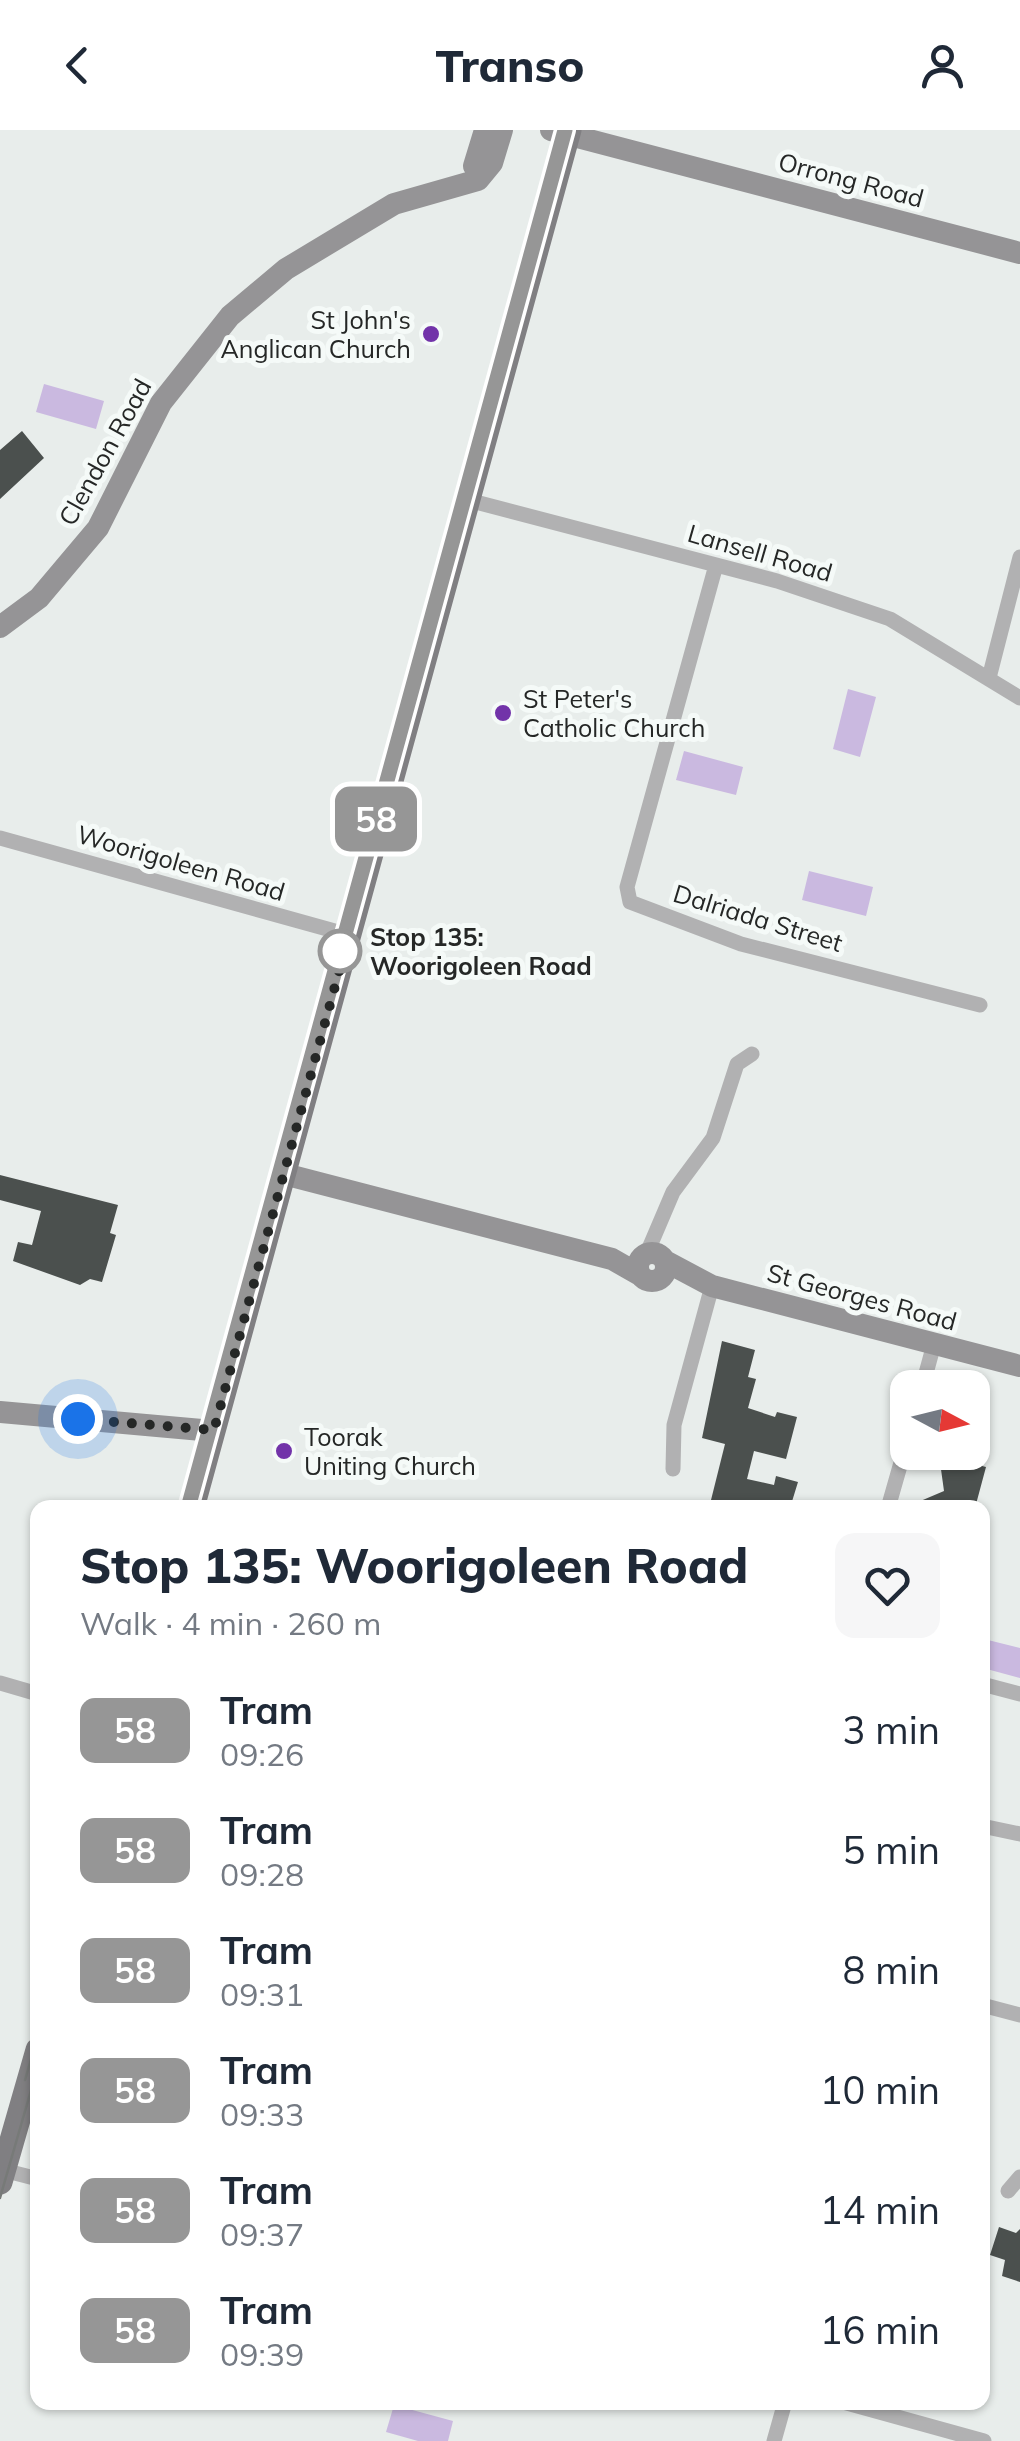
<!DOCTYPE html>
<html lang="en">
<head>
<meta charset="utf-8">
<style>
	:root { --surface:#fff; --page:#f6f6f7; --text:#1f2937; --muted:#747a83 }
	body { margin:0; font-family:Mulish,sans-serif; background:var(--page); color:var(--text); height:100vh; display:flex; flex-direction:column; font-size:38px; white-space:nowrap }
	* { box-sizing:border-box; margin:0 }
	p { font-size:32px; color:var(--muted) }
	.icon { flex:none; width:55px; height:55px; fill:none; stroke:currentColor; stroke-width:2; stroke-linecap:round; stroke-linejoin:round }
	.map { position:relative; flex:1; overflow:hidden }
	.drawer { position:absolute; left:30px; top:1370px; width:960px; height:910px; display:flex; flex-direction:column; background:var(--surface); border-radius:20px; box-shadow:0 2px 8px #0004 }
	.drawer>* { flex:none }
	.badge { padding:0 20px; border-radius:15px; font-size:35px; line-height:65px }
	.needle { width:65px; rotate:97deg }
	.controls { position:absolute; left:890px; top:1240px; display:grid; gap:20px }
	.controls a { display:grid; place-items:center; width:100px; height:100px; border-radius:20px; background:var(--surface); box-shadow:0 2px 8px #0004; font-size:50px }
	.you { position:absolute; width:50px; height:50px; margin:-25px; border:8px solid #fff; border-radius:50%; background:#1a73e8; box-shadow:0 0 0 15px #1a73e833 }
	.map>.badge { position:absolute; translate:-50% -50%; box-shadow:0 0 0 5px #fff }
	.round { display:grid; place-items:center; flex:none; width:105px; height:105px; border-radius:20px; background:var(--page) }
	.head { display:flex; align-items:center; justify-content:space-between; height:170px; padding:0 50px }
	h1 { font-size:48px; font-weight:800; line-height:75px }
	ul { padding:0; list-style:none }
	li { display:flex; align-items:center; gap:30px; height:120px; padding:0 50px }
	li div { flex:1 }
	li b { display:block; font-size:38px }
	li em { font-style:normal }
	li .badge { min-width:110px; font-weight:700; text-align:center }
	header { display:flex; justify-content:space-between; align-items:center; height:130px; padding:0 50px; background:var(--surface); font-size:45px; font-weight:800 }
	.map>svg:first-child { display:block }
</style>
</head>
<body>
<header><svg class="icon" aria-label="back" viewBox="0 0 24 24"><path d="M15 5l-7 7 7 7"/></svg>Transo<svg class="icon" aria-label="person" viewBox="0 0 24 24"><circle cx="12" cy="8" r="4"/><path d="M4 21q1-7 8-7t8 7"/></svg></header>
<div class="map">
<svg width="1020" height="2311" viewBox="0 0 1020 2311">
	<rect width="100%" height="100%" fill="#e8edeb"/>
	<!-- green -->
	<path fill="#cab9e0" d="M44,254L104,271L96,299L36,282Z
		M848,559L876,567L860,627L833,619Z
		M684,621L743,637L736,665L676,650Z
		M809,741L873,757L866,786L802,770Z
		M988,1510L1020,1518V1548L983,1538Z
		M394,2275L453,2291L448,2311H418L386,2302Z"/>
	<!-- building -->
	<path fill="#4b504e" d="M22,301L44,328L0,369V320Z
		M0,1045L118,1075L110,1103L116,1105L102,1152L90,1149L80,1155L13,1131L18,1112L32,1115L41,1081L0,1070Z
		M722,1211L755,1220L748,1247L756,1249L748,1278L775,1287L777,1282L797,1287L786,1329L754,1321L747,1349L774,1355L776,1346L798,1352L790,1378L747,1370L745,1378H709L725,1314L702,1308Z
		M939,1325L986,1337L975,1378H904L944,1361Z
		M999,2097L1016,2103L1020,2099V2152L1002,2146L1005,2130L990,2125Z"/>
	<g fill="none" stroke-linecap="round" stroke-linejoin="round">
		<!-- street -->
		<path stroke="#b1b1b2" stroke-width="15" d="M468,370L777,451L890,489L1020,568
			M716,435L627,757L630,772L741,814L980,875
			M989,548L1020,427
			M0,708L349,805
			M647,1123L673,1062L713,1008L737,934L752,924
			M922,1258L934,1214
			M673,1339L674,1295L712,1156
			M888,1378L908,1308
			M0,1553L38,1564
			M982,1554L1020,1564
			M982,1696L1020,1704
			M982,1875L1020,1885
			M3,2040L38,2049
			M1008,2061L1020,2047
			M843,2272L984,2311
			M774,2311L785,2272"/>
		<!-- secondary -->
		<path stroke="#959496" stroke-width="22" d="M551,0L1020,123
			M474,36L485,0
			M0,497L39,468L98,398L161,273L230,186L286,139L394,74L478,50L492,33L502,0
			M284,1044L612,1129L640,1145
			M638 1137a14 14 0 1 1 28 0a14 14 0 1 1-28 0Z
			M665,1131L712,1156L1020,1236
			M0,1282L213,1301"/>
		<!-- primary -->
		<path stroke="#807f82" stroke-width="25" d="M192,1378L569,0
			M0,2052L38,1920"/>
		<!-- tram -->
		<path stroke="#777a78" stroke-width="2.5" d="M197,1378L574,0
			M25,1950L38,1905
			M0,2068L38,1936"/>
	</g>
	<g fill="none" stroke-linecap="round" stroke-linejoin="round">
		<defs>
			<path id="line" d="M188,1378L565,0"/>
		</defs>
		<!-- line casing -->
		<use href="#line" stroke="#fff" stroke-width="22"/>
		<!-- line -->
		<use href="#line" stroke="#969696" stroke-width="15"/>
		<!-- walk -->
		<path stroke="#252726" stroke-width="10" stroke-dasharray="0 18" d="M78,1289L214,1300L349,805L344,804L340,821"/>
	</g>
	<!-- markers -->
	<g fill="#7233a9" stroke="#f5faf8" stroke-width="4">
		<circle cx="431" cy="204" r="10"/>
		<circle cx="503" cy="583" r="10"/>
		<circle cx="284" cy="1321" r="10"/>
	</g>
	<circle fill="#fff" stroke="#969696" stroke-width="5" cx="340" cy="821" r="20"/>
	<g text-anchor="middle" stroke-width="10" stroke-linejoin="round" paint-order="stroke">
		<!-- street labels -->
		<g font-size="25" fill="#252726" stroke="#f5faf8">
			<text transform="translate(851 50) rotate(15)" y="9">Orrong Road</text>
			<text transform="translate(105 322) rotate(-61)" y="9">Clendon Road</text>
			<text transform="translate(760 423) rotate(16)" y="9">Lansell Road</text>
			<text transform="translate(181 733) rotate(16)" y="9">Woorigoleen Road</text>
			<text transform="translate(758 788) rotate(17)" y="9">Dalriada Street</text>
			<text transform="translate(862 1167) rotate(15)" y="9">St Georges Road</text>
		</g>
		<!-- poi labels -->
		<g font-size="25" fill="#252726" stroke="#f5faf8" text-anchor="start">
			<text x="411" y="199" text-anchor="end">St John's<tspan x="411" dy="29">Anglican Church</tspan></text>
			<text x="523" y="578">St Peter's<tspan x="523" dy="29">Catholic Church</tspan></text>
			<text x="304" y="1316">Toorak<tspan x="304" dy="29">Uniting Church</tspan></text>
		</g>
		<!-- stop labels -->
		<g font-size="25" font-weight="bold" fill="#252726" stroke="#f5faf8" text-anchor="start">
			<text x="370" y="816">Stop 135:<tspan x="370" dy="29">Woorigoleen Road</tspan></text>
		</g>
	</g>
</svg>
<div class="controls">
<a><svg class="needle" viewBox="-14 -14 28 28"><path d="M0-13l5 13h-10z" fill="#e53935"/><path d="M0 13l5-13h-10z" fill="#747a83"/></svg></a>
</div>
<div class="you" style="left:78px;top:1289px"></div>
<b class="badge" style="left:376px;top:689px;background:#969696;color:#fff">58</b>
<section class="drawer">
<div class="head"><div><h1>Stop 135: Woorigoleen Road</h1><p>Walk · 4 min · 260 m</p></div><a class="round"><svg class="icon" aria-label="heart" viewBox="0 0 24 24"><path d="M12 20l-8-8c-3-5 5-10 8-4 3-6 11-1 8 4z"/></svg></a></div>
<ul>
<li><span class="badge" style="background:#969696;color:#fff">58</span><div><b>Tram</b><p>09:26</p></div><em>3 min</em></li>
<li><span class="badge" style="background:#969696;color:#fff">58</span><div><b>Tram</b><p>09:28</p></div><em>5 min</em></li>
<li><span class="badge" style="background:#969696;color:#fff">58</span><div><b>Tram</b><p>09:31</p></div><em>8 min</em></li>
<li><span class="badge" style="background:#969696;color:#fff">58</span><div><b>Tram</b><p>09:33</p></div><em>10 min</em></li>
<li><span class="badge" style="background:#969696;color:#fff">58</span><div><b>Tram</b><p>09:37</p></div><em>14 min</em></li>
<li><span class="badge" style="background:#969696;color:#fff">58</span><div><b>Tram</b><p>09:39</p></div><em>16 min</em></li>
</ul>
</section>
</div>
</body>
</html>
